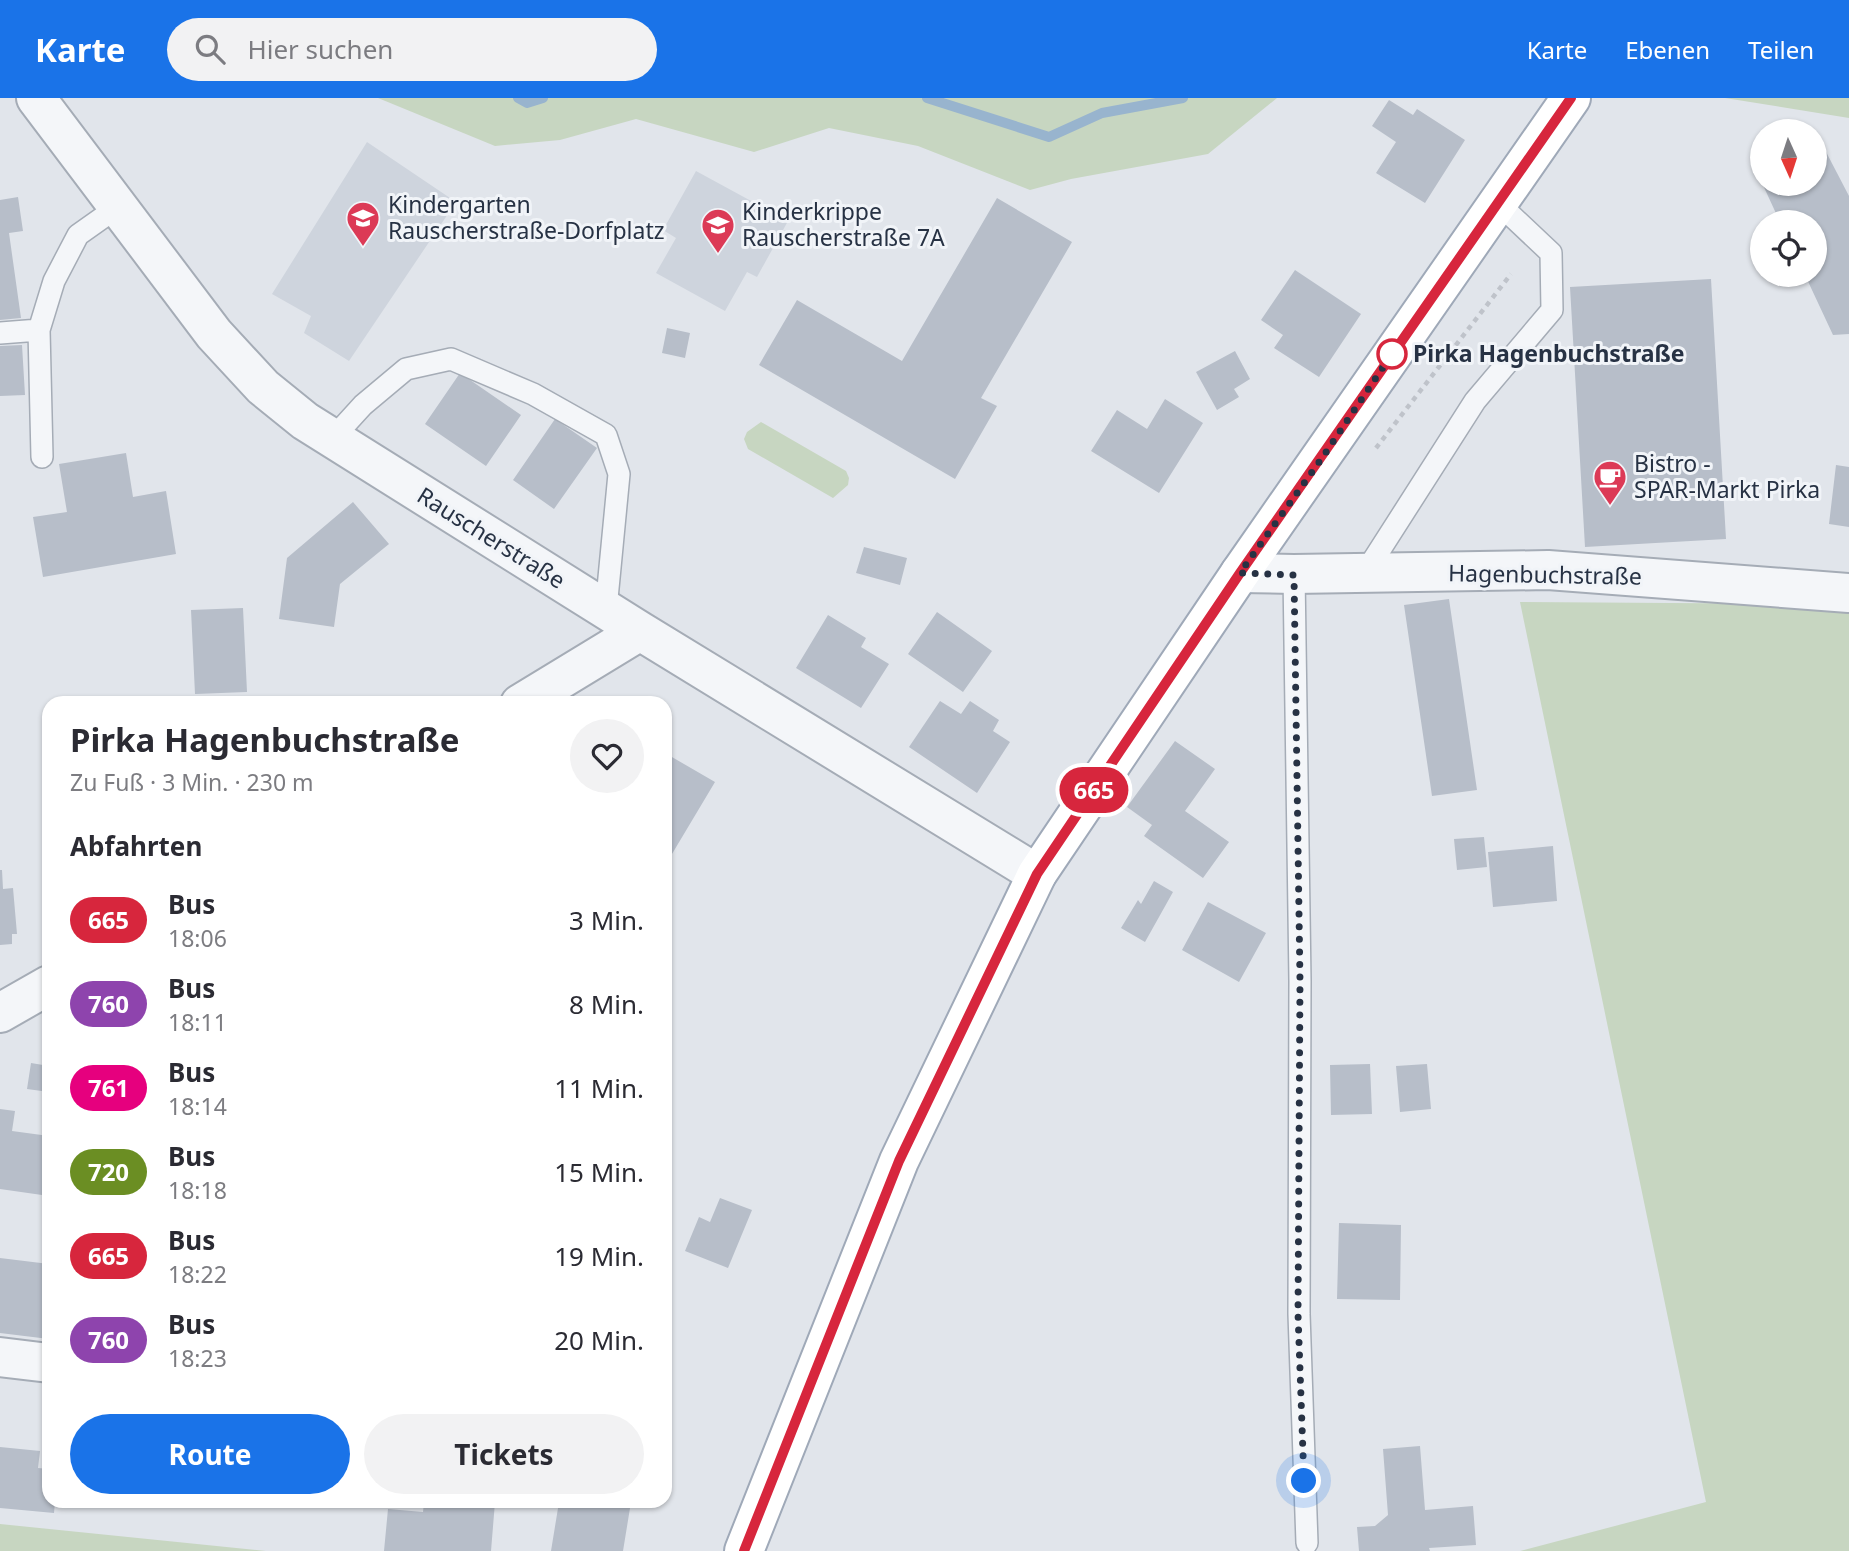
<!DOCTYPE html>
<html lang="de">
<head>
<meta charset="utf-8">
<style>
	:root { --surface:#fff; --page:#f2f2f3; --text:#2b2b33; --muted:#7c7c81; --accent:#1a73e8 }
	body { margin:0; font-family:"Noto Sans",sans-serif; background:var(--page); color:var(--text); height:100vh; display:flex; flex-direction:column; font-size:26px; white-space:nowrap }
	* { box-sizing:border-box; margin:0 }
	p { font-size:23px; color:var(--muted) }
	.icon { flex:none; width:38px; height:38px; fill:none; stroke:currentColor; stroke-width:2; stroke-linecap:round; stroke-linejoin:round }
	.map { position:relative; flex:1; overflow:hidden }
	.panel { position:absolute; left:42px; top:598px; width:630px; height:812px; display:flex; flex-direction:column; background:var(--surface); border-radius:21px; box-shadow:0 2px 5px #0004 }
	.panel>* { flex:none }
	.badge { padding:0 14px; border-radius:23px; font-size:24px; line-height:46px }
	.needle { width:46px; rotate:177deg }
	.controls { position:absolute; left:1750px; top:21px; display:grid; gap:14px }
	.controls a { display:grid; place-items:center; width:77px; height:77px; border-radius:50%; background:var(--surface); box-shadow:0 2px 5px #0004; font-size:35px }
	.you { position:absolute; width:35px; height:35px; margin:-18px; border:5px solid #fff; border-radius:50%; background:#1a73e8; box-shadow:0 0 0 10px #1a73e833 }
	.map>.badge { position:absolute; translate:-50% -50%; box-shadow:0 0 0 4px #fff }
	h2 { padding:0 28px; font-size:26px; line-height:63px }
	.round { display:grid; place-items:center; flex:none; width:74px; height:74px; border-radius:37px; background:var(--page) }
	.headline { display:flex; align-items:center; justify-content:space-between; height:119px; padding:0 28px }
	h1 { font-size:33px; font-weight:700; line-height:52px }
	.primary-button { display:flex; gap:14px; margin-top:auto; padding:14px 28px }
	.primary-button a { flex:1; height:80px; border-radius:42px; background:var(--accent); color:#fff; font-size:28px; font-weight:700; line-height:80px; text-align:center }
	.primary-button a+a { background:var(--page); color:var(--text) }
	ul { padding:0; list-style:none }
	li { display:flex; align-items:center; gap:21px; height:84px; padding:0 28px }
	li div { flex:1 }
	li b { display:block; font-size:26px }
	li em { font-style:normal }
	li .badge { min-width:77px; font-weight:700; text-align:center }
	header { display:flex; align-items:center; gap:42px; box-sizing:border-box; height:98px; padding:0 35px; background:var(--accent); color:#fff }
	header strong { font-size:33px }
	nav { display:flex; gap:38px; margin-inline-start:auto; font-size:24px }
	.search { width:490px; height:63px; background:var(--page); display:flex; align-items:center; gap:18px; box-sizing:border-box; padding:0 24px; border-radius:38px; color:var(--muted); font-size:26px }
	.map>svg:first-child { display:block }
</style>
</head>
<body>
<header>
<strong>Karte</strong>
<div class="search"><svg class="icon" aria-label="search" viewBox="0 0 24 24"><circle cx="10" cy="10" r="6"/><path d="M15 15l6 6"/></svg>Hier suchen</div>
<nav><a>Karte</a><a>Ebenen</a><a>Teilen</a></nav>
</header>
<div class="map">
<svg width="1849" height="1453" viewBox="0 0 1849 1453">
	<rect width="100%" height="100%" fill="#e1e5eb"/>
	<!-- built -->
	<path fill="#ced4dd" d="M367,44L456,104L349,263L304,235L311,218L272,196Z
		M696,73L788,123L757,179L747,174L725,213L656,175L676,140L663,132Z"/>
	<!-- green -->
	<path fill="#c7d6c1" d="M378,0H1277L1208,56L1071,81L1030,92L918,48L829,30L754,54L636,21L560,42L495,48Z
		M1725,0H1849V20Z
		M761,324L846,373L849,380L848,387L833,400L748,351L744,341L747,334Z
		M1520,504L1808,506L1849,511V1453H1520L1706,1404Z
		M0,1426L266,1453H0Z"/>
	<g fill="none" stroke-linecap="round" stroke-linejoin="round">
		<!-- stream -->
		<path stroke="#98b4ce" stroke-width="10" d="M518,0L527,5L543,0
			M927,0L1049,39L1102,15L1183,0"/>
	</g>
	<!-- building -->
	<path fill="#b7bec9" d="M1389,2L1413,17L1417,11L1465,42L1425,105L1376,75L1396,44L1372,28Z
		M1824,50L1849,98V236L1833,237L1805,177H1815V124H1780L1750,59L1762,58V86H1815V52Z
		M18,99L23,133L9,135L21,220L0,222V102Z
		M997,100L1072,144L981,300L997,308L955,381L759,267L797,202L902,263Z
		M1295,172L1361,216L1319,279L1274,250L1283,237L1261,222Z
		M1711,181L1726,441L1585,449L1570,189Z
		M667,230L690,235L685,260L662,255Z
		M22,247L25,297L0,298V248Z
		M1235,253L1250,281L1234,291L1239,299L1217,312L1196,274Z
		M460,275L521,317L486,368L425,326Z
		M1165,301L1203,325L1159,395L1091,353L1117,312L1147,331Z
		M555,321L597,350L554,411L513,382Z
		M126,355L133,399L166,393L176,456L43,479L33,419L67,414L59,366Z
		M1836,367L1849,369V429L1829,426Z
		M353,404L389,446L340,486L334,529L279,521L287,460Z
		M864,449L907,460L900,487L856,475Z
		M1449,501L1477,692L1432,698L1404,507Z
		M243,510L247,594L195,596L191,512Z
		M937,514L992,553L963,594L908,556Z
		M828,517L866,540L861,549L889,566L861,610L796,570Z
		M940,603L961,616L970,603L999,622L993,633L1010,644L977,695L909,649Z
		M1175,643L1215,671L1185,713L1229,744L1203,780L1144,738L1152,727L1127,709Z
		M665,655L715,684L669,761L665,759Z
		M1484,739L1487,769L1457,772L1454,741Z
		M1553,748L1557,803L1493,809L1488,754Z
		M0,772H2L3,791L13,790L17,836H12V846L0,847Z
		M1154,783L1173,794L1145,844L1121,830L1138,802L1141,806Z
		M1208,804L1266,835L1239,884L1182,852Z
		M31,965L49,968V994L27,991Z
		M1370,966L1372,1016L1331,1017L1330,967Z
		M1427,966L1431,1011L1400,1014L1396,968Z
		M0,1011L15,1013L12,1033L49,1038V1098L0,1091Z
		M720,1100L752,1112L728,1170L685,1153L699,1119L710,1124Z
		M1339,1125L1401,1127L1400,1202L1337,1201Z
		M0,1160L49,1166V1241L0,1235Z
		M1420,1348L1425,1412L1473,1408L1476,1447L1429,1450L1430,1453H1359L1357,1429L1375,1428L1388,1417L1383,1351Z
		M0,1349L40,1353L38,1370L49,1371V1404H55L54,1415L0,1410Z
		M424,1404H495L491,1453H384L388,1411L423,1414Z
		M559,1404H631L623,1453H551Z"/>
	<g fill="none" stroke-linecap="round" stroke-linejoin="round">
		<defs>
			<path id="service" d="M0,235L39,232
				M332,341L363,307L406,271L451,261L533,296L606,337L619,376L606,511
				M42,359L39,232L54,183L78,137L119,108
				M1365,475L1475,303L1552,212L1551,155L1497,104
				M1294,476L1300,883L1299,1216L1307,1445"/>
			<path id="minor" d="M36,0L214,236L263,289L305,323L640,533L1037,776
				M1240,475L1294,476L1548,472L1849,495
				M520,606L640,533
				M0,915L49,887
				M0,1259L49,1265"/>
			<path id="primary" d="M744,1453L899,1063L1037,776L1240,475L1571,0"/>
		</defs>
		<!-- service casing -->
		<use href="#service" stroke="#a5acb6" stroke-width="24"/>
		<!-- minor casing -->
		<use href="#minor" stroke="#a5acb6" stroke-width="42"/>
		<!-- primary casing -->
		<use href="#primary" stroke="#9fa9b8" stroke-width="42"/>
		<!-- path -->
		<path stroke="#bfc3ca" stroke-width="4.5" stroke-dasharray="5 5" stroke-linecap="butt" d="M1376,350L1511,176"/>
		<!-- service -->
		<use href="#service" stroke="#f4f6f9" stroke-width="21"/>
		<!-- minor -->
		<use href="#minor" stroke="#f4f6f9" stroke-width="38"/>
		<!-- primary -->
		<use href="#primary" stroke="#fff" stroke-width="38"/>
	</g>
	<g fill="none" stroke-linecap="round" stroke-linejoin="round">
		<defs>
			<path id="line" d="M744,1453L899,1063L1037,776L1240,475L1571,0"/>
		</defs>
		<!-- line casing -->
		<use href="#line" stroke="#fff" stroke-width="16"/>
		<!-- line -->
		<use href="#line" stroke="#d7263d" stroke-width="10"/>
		<!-- walk -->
		<path stroke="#273244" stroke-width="7" stroke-dasharray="0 12.6" d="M1304,1383L1298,1216L1300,883L1294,477L1240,475L1322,360L1392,256"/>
	</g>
	<!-- icons -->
	<defs>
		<symbol id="school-pin" viewBox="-11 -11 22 30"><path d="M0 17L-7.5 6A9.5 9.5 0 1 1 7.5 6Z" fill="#dc3a56" stroke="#f1f4f8"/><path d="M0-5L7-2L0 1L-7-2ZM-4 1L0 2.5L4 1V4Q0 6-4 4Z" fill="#fff"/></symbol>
		<symbol id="cafe-pin" viewBox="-11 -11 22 30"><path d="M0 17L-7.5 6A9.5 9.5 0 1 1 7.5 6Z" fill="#dc3a56" stroke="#f1f4f8"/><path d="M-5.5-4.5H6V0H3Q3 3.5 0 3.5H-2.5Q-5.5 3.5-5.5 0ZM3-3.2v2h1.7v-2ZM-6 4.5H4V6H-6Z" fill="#fff"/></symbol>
	</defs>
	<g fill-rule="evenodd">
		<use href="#school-pin" x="344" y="101" width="38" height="52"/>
		<use href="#school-pin" x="699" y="108" width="38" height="52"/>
		<use href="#cafe-pin" x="1591" y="360" width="38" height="52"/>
	</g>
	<!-- markers -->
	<circle fill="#fff" stroke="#d7263d" stroke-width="3.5" cx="1392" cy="256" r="14"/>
	<g text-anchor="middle" stroke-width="6" stroke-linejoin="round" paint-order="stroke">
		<!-- poi labels -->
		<g font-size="23" fill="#273244" stroke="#f1f4f8" text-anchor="start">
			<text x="388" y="115">Kindergarten<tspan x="388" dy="26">Rauscherstraße-Dorfplatz</tspan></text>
			<text x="742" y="122">Kinderkrippe<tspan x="742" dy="26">Rauscherstraße 7A</tspan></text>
			<text x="1634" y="374">Bistro -<tspan x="1634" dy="26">SPAR-Markt Pirka</tspan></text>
		</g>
		<!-- stop labels -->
		<g font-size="23" font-weight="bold" fill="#273244" stroke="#f1f4f8" text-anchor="start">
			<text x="1413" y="264">Pirka Hagenbuchstraße</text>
		</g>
		<!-- street labels -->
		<g font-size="23" fill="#273244" stroke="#f1f4f8">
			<text transform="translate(491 440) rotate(32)" y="8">Rauscherstraße</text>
			<text transform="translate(1545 477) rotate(1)" y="8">Hagenbuchstraße</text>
		</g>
	</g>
</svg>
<div class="controls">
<a><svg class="needle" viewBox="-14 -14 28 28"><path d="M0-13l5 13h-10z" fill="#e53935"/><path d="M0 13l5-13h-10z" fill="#7c7c81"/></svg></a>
<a><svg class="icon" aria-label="locate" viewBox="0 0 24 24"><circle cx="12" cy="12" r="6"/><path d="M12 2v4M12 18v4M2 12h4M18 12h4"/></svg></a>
</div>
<div class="you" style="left:1304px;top:1383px"></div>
<b class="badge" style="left:1094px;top:692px;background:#d7263d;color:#fff">665</b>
<section class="panel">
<div class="headline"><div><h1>Pirka Hagenbuchstraße</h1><p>Zu Fuß · 3 Min. · 230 m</p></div><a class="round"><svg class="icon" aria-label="heart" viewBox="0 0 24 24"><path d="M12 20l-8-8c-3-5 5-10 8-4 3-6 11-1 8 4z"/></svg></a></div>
<h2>Abfahrten</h2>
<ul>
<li><span class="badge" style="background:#d7263d;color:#fff">665</span><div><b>Bus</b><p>18:06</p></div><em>3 Min.</em></li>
<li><span class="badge" style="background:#8e44ad;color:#fff">760</span><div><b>Bus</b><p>18:11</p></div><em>8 Min.</em></li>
<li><span class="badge" style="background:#e6007e;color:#fff">761</span><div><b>Bus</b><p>18:14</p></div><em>11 Min.</em></li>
<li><span class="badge" style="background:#6b8e23;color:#fff">720</span><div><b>Bus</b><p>18:18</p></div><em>15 Min.</em></li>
<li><span class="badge" style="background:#d7263d;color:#fff">665</span><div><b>Bus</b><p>18:22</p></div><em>19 Min.</em></li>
<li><span class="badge" style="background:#8e44ad;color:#fff">760</span><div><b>Bus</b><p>18:23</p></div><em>20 Min.</em></li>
</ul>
<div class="primary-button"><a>Route</a><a>Tickets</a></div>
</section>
</div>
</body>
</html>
